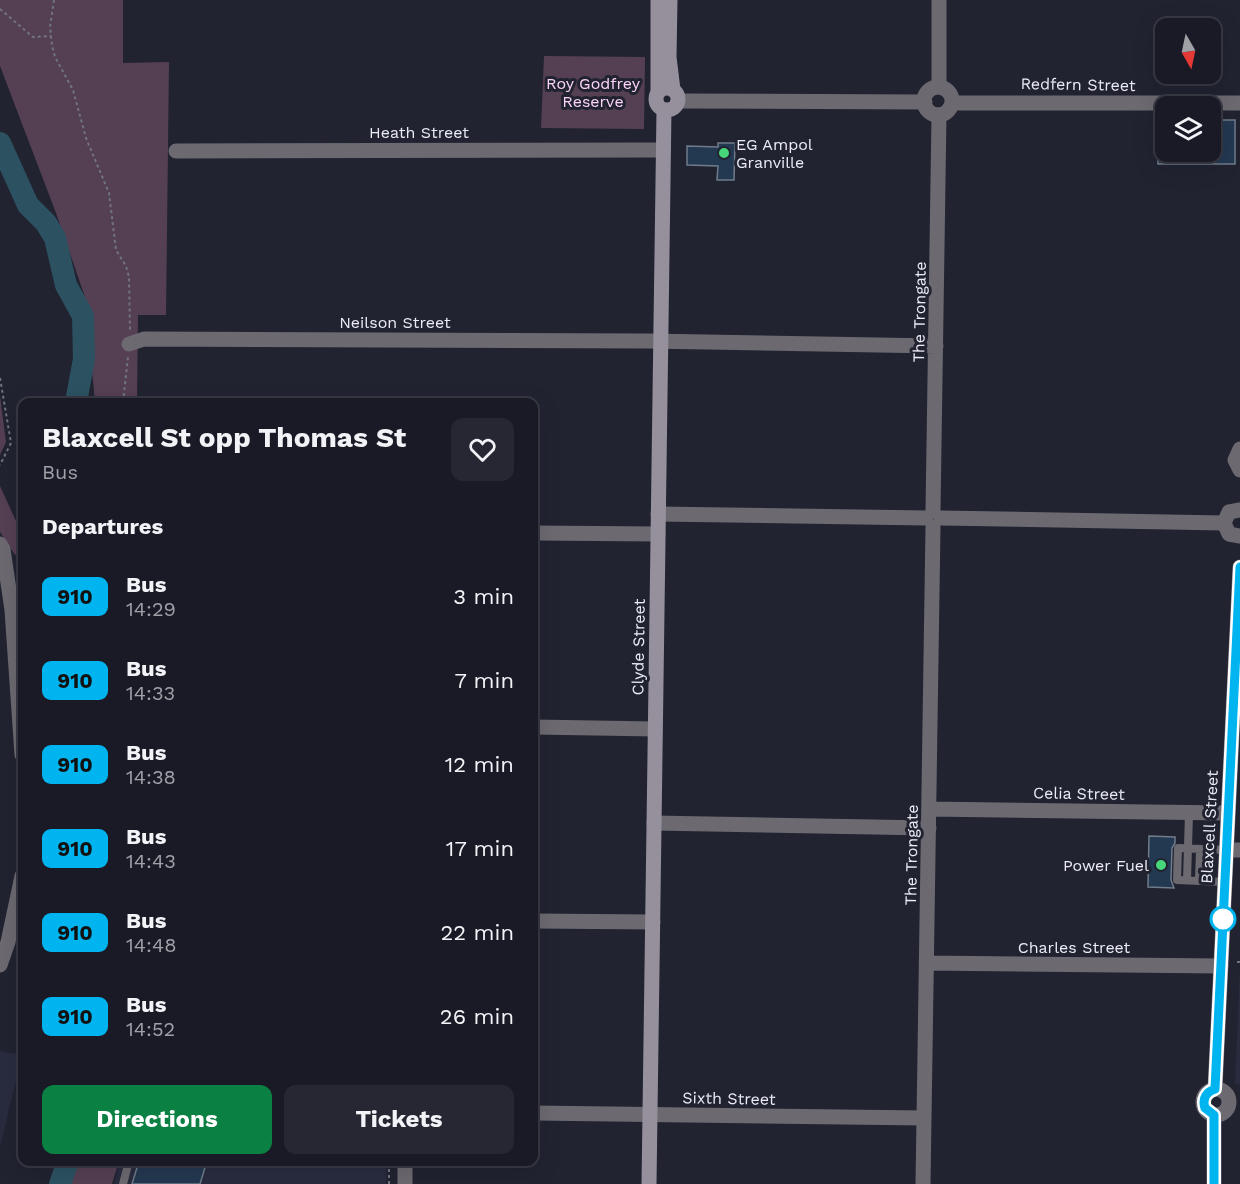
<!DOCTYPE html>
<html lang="en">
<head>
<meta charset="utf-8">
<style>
	:root { --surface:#191a25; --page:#262732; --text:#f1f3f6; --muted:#9fa1a7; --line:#373842; --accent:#0b8043 }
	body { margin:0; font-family:"Work Sans",sans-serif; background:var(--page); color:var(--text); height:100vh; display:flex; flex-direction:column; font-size:22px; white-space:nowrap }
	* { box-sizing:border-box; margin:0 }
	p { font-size:20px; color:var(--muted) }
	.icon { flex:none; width:33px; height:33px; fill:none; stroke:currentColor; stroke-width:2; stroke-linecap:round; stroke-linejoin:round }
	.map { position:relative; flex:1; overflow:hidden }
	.sheet { position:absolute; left:18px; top:398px; width:520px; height:768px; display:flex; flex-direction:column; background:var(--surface); border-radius:12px; box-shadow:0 6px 24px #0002,0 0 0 2px var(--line) }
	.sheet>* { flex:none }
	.badge { padding:0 12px; border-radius:9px; font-size:21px; line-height:39px }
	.needle { width:39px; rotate:171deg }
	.fabs { position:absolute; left:1155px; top:18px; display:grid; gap:12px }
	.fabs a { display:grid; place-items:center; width:66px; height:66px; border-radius:12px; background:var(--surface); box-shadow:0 6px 24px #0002,0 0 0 2px var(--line); font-size:30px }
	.map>.badge { position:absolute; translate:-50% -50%; box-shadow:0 0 0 3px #fff }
	h2 { padding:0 24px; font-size:22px; line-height:54px }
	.round { display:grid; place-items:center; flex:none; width:63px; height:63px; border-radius:12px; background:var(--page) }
	.headline { display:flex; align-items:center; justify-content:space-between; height:102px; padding:0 24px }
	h1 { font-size:28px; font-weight:700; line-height:45px }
	.action { display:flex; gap:12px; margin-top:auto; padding:12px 24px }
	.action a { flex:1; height:69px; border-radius:12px; background:var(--accent); color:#fff; font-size:24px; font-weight:700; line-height:69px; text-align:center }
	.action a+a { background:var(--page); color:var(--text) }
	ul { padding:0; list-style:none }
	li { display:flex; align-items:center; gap:18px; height:84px; padding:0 24px }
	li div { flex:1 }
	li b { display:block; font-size:22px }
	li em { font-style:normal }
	li .badge { min-width:66px; font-weight:700; text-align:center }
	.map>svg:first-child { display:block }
</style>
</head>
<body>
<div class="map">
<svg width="1240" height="1184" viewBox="0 0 1240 1184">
	<rect width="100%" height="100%" fill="#212331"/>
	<!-- built -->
	<path fill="#292c3f" d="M1240,967V1085L1235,1084Z
		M0,1051L22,1055L0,1147Z
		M120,1161H387L386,1184H114Z"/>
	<!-- green -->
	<path fill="#554053" d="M0,0H123V63L169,62L166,315H138L137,402H95L85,297L56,213L0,66Z
		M544,56L645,57L644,129L541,128Z
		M0,396L6,442L0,455Z
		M0,486L16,521L21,550L15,555L0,532Z
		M73,1161H119L112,1184H65Z"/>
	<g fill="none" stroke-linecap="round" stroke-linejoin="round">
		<!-- river -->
		<path stroke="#2c5262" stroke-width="22" d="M0,143L28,205L46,223L55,238L66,285L83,316L84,359L76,402
			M60,1184L68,1161"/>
	</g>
	<!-- building -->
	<path fill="#233851" stroke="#707c8a" stroke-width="1.5" d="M1210,120H1235V164H1158V152H1210Z
		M718,143H735L734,180H717L718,166L687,165V146L718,147Z
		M1149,836L1175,837V843L1172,848L1171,880L1174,888L1148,887Z
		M139,1161H207L200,1184H132Z"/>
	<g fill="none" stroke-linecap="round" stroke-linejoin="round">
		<!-- path -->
		<path stroke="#71737f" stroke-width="2" stroke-dasharray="3 3" stroke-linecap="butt" d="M54,0L50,27L52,45L55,57L73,90L86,138L109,193L116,250L126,266L129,277L130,330
			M0,9L33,37L51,36
			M0,378L11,443L0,465
			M123,402L128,357
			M1237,962H1240
			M389,1184V1161"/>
		<!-- service -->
		<path stroke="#6c6971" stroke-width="8" d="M1187,880L1189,813
			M1199,881L1200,849
			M1225,882L1177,880L1178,848L1226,850
			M123,1184L129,1161"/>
		<!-- minor -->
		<path stroke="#6c6971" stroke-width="15" d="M939,0V87
			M176,151L663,150
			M129,344L144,339L648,341L936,346
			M933,511L939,115
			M658,514L926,518
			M941,518L1224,523
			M534,533L658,534
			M0,544L3,549L12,610L22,755
			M534,727L655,729
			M929,809L1228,813
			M654,823L929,828
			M1226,850H1240
			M534,921L653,922
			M927,963L1221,966
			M0,965L8,942L22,876
			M534,1113L924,1118
			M405,1184V1161
			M923,1184L933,527"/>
		<!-- tertiary -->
		<path stroke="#6c6971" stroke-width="15" d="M924 101a14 14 0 1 1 28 0a14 14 0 1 1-28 0Z
			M679,101L925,102
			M952,103H1240
			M1240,449L1235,460L1240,470
			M1240,510L1229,512L1224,523L1229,534L1240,536
			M1215,1089L1240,567
			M1203 1102a13 13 0 1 1 26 0a13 13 0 1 1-26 0Z
			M1214,1184V1115"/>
		<!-- secondary -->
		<path stroke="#95909c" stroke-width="15" d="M670,0L669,57L673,90
			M656 99a11 11 0 1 1 22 0a11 11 0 1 1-22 0Z
			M658,93V0
			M649,1184L664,110"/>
	</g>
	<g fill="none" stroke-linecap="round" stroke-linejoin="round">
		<defs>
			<path id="line" d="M1214,1184V1115L1205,1108C1202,1099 1206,1092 1215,1089L1240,567"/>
		</defs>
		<!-- line casing -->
		<use href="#line" stroke="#fff" stroke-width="14"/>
		<!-- line -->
		<use href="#line" stroke="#00b5ef" stroke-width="9"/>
	</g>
	<!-- markers -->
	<g fill="#46d77a" stroke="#212331" stroke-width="2">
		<circle cx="724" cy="153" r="6"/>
		<circle cx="1161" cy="865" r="6"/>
	</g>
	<circle fill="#fff" stroke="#00b5ef" stroke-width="3" cx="1223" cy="919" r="12"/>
	<g text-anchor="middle" stroke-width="6" stroke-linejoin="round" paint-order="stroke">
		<!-- park labels -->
		<g font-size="16" fill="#fcd4f9" stroke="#212331">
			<text x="593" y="89">Roy Godfrey<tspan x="593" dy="18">Reserve</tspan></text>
		</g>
		<!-- street labels -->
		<g font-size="16" fill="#ebecf6" stroke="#212331">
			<text transform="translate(1078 84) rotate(1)" y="6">Redfern Street</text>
			<text x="419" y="138">Heath Street</text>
			<text transform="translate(919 312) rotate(-89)" y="6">The Trongate</text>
			<text x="395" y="328">Neilson Street</text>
			<text transform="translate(638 647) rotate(-89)" y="6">Clyde Street</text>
			<text transform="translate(1079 793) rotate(1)" y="6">Celia Street</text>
			<text transform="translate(1209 827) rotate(-87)" y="6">Blaxcell Street</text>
			<text transform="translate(911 855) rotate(-89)" y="6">The Trongate</text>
			<text x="1074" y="953">Charles Street</text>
			<text transform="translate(729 1098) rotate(1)" y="6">Sixth Street</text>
		</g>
		<!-- poi labels -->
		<g font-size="16" fill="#ebecf6" stroke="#212331" text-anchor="start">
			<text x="736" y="150">EG Ampol<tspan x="736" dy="18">Granville</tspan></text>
			<text x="1149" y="871" text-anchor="end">Power Fuel</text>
		</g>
	</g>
</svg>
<div class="fabs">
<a><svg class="needle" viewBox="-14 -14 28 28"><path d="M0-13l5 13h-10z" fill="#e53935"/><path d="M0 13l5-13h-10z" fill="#9fa1a7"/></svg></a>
<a><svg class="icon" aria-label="layers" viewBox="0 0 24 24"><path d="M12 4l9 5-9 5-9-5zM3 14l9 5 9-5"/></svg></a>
</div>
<section class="sheet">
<div class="headline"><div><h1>Blaxcell St opp Thomas St</h1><p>Bus</p></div><a class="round"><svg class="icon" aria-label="heart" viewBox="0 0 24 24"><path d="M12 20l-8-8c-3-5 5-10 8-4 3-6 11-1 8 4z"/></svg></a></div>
<h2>Departures</h2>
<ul>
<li><span class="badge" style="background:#00b5ef;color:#111">910</span><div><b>Bus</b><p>14:29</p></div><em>3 min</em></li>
<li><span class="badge" style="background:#00b5ef;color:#111">910</span><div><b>Bus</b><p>14:33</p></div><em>7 min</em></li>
<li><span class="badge" style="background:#00b5ef;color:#111">910</span><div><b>Bus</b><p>14:38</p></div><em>12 min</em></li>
<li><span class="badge" style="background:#00b5ef;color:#111">910</span><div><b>Bus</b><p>14:43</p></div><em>17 min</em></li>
<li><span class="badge" style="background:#00b5ef;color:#111">910</span><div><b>Bus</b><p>14:48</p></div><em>22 min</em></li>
<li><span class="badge" style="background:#00b5ef;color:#111">910</span><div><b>Bus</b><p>14:52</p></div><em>26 min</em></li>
</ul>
<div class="action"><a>Directions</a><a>Tickets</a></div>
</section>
</div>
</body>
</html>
